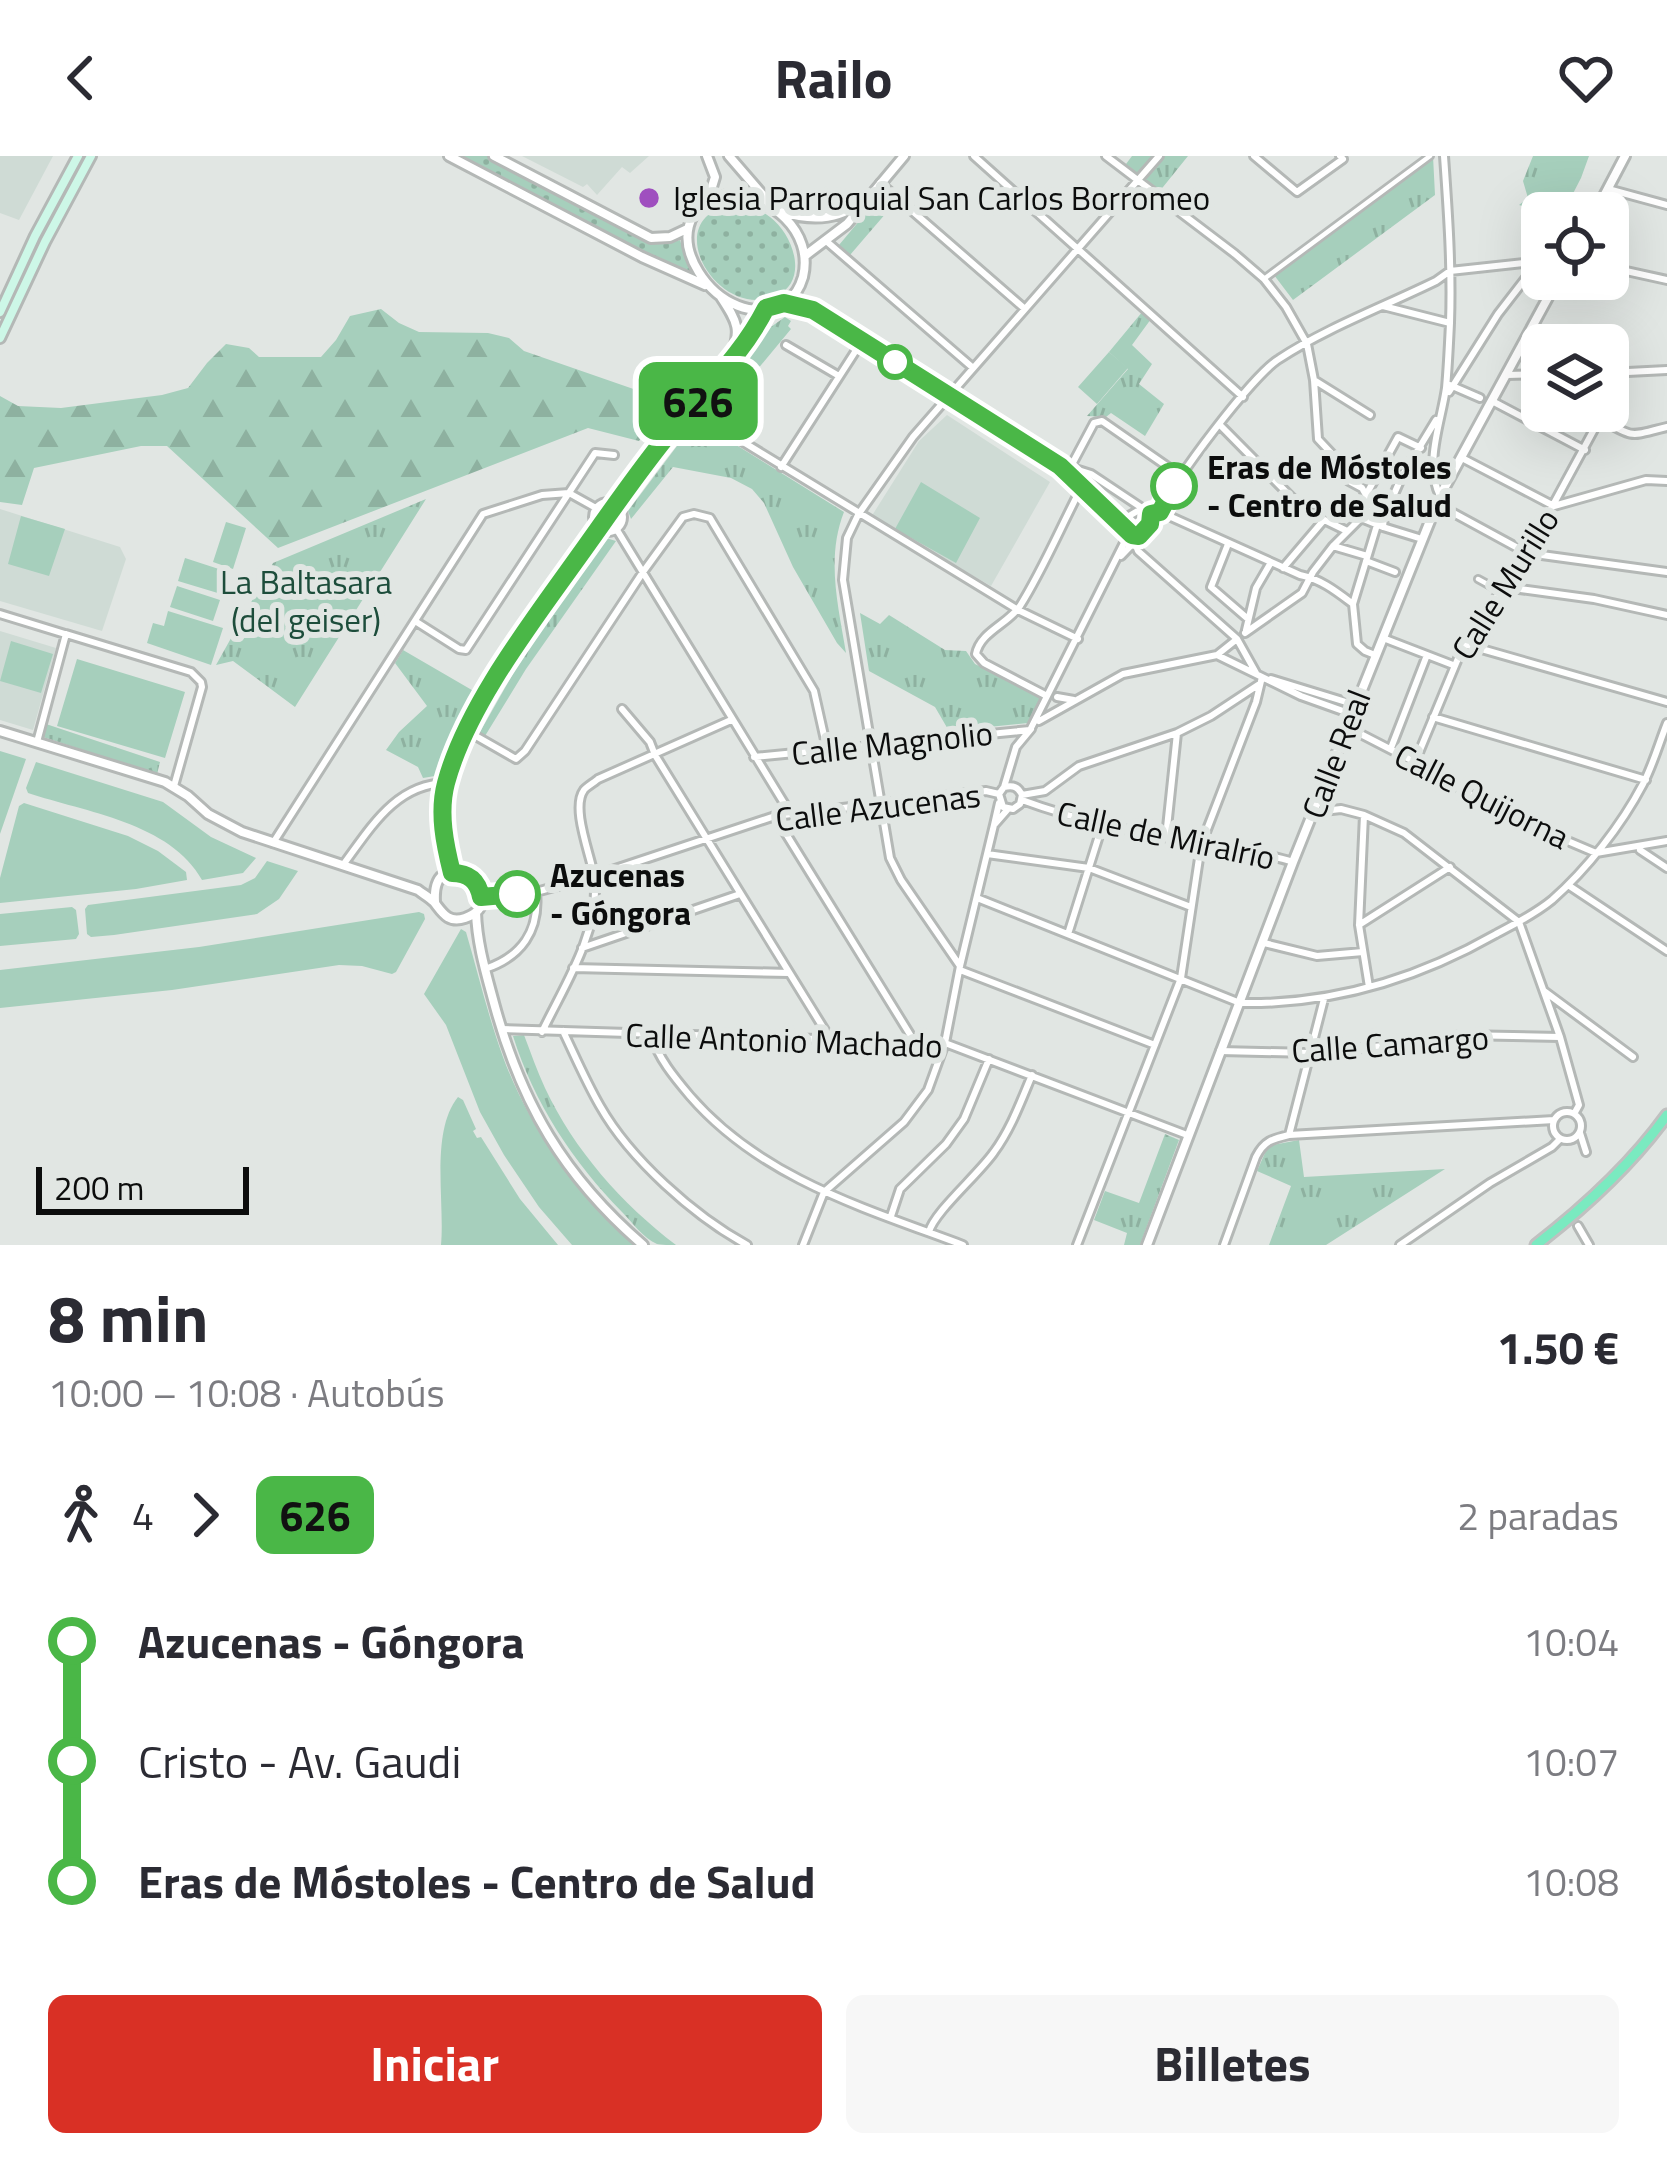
<!DOCTYPE html>
<html lang="es">
<head>
<meta charset="utf-8">
<style>
	:root { --surface:#fff; --page:#f7f7f7; --text:#2b2b33; --muted:#7c7c81; --accent:#d93025 }
	body { margin:0; font-family:"Titillium Web",sans-serif; background:var(--page); color:var(--text); height:100vh; display:flex; flex-direction:column; font-size:45px; white-space:nowrap }
	* { box-sizing:border-box; margin:0 }
	p { font-size:39px; color:var(--muted) }
	.icon { flex:none; width:66px; height:66px; fill:none; stroke:currentColor; stroke-width:2; stroke-linecap:round; stroke-linejoin:round }
	.map { position:relative; height:1089px; overflow:hidden }
	.details { display:flex; flex-direction:column; background:var(--surface); flex:1 }
	.details>* { flex:none }
	.badge { padding:0 24px; border-radius:18px; font-size:42px; line-height:78px }
	.buttons { position:absolute; left:1521px; top:36px; display:grid; gap:24px }
	.buttons a { display:grid; place-items:center; width:108px; height:108px; border-radius:18px; background:var(--surface); box-shadow:0 12px 48px #0002; font-size:60px }
	.scale { position:absolute; left:36px; bottom:30px; width:213px; box-sizing:border-box; padding-left:12px; border:6px solid #0c0d0d; border-top:0; font-size:33px; line-height:42px; white-space:nowrap; color:#0c0d0d; -webkit-text-stroke:9px #e1e6e3; paint-order:stroke }
	.map>.badge { position:absolute; translate:-50% -50%; box-shadow:0 0 0 6px #fff }
	.legs { display:flex; align-items:center; gap:18px; height:132px; padding:0 48px; font-size:39px }
	.legs p { margin-inline-start:auto }
	.overview { display:flex; align-items:center; justify-content:space-between; height:204px; padding:0 48px }
	h1 { font-size:66px; font-weight:700; line-height:90px }
	.button { display:flex; gap:24px; margin-top:auto; padding:24px 48px }
	.button a { flex:1; height:138px; border-radius:18px; background:var(--accent); color:#fff; font-size:48px; font-weight:700; line-height:138px; text-align:center }
	.button a+a { background:var(--page); color:var(--text) }
	ul { padding:0 48px; list-style:none }
	li { display:flex; align-items:center; gap:42px; height:120px; font-size:45px }
	li i { display:grid; place-items:center; width:18px; height:100%; margin:0 15px; background:currentColor }
	li i::after { content:''; width:30px; height:30px; margin:-15px; border:9px solid; border-radius:50%; background:var(--surface) }
	li p { margin-inline-start:auto }
	li:first-child i { background:linear-gradient(#0000 50%,currentColor 0) }
	li:last-child i { background:linear-gradient(currentColor 50%,#0000 0) }
	header { display:flex; justify-content:space-between; align-items:center; height:156px; padding:0 48px; background:var(--surface); font-size:54px; font-weight:700 }
	.map>svg:first-child { display:block }
</style>
</head>
<body>
<header><svg class="icon" aria-label="back" viewBox="0 0 24 24"><path d="M15 5l-7 7 7 7"/></svg>Railo<svg class="icon" aria-label="heart" viewBox="0 0 24 24"><path d="M12 20l-8-8c-3-5 5-10 8-4 3-6 11-1 8 4z"/></svg></header>
<div class="map">
<svg width="1667" height="1089" viewBox="0 0 1667 1089">
	<defs>
		<pattern id="forest-firs" width="22" height="20" patternUnits="userSpaceOnUse" patternTransform="scale(3)"><rect width="22" height="20" fill="#a6cfbc"/><path d="M5 1l3.5 6h-7zM16 11l3.5 6h-7z" fill="#8eb1a0"/></pattern>
		<pattern id="park-tufts" width="24" height="20" patternUnits="userSpaceOnUse" patternTransform="scale(3)"><rect width="24" height="20" fill="#a6cfbc"/><path d="M3 7l-1-3M5 7V3M7 7l1-3M15 17l-1-3M17 17v-4M19 17l1-3" fill="none" stroke="#8eb1a0"/></pattern>
		<pattern id="garden-dots" width="8" height="8" patternUnits="userSpaceOnUse" patternTransform="scale(3)"><rect width="8" height="8" fill="#a6cfbc"/><path d="M2 2h.1M6 6h.1" fill="none" stroke="#8eb1a0" stroke-width="1.8" stroke-linecap="round"/></pattern>
	</defs>
	<rect width="100%" height="100%" fill="#e1e6e3"/>
	<!-- built -->
	<path fill="#cfdbd5" d="M0,0H53L19,64L0,57Z
		M522,0H649L630,17L622,11L597,39L587,28L583,31Z
		M947,259L1050,326L991,430L874,363L873,358L919,285Z
		M0,353L120,391L126,403L102,475L0,445Z
		M0,475L56,492L33,574L0,564Z"/>
	<!-- grass -->
	<path fill="#a6cfbc" d="M1109,196L1128,212L1097,248L1078,231Z
		M921,326L980,362L956,407L895,373Z
		M21,360L65,373L49,420L8,408Z
		M226,366L246,372L233,413L213,406Z
		M185,402L228,416L221,438L178,425Z
		M177,430L220,444L213,465L170,451Z
		M168,455L223,472L211,509L147,487L153,467L164,470Z
		M11,485L53,498L41,537L0,525Z
		M77,503L185,536L165,602L57,570Z
		M0,595L26,603L0,678Z
		M36,606L163,646L211,681L256,702L243,717L202,724C171,667 85,656 28,637L26,632Z
		M24,647L128,680L158,695L186,716L187,724L136,733L0,747V722L19,650Z
		M267,705L298,715L279,743L257,758L114,779L91,781L87,778L85,753L88,749L241,729L255,722Z
		M72,751L76,754L79,778L76,783L0,790V758Z
		M419,756L424,758L425,763L396,816L392,818L362,810L339,809L172,834L0,852V814L199,791Z
		M461,773L466,776C478,817 488,860 503,901C530,974 577,1037 635,1089H572L539,1051L504,999L480,956L446,869L424,838Z
		M458,941L463,944L476,973L473,975L477,982L481,981L520,1043L558,1089H441C445,1046 430,976 458,941Z"/>
	<!-- forest -->
	<path fill="url(#forest-firs)" d="M381,153L399,167L419,176L488,177L509,182L524,195L668,245L639,285L588,272L278,392L167,290H141L34,312L22,349L0,346V240L18,250L61,252L162,239L188,232L207,207L226,188L249,192L259,201H321L336,184L350,160Z"/>
	<!-- park -->
	<path fill="url(#park-tufts)" d="M1132,0H1188L1159,36L1126,8Z
		M1433,0L1435,39L1293,144L1274,119Z
		M1533,0H1589L1581,22L1563,57H1542V65L1535,61L1537,55L1519,49L1528,42L1523,25Z
		M881,39L893,49L850,99L839,89Z
		M1143,155L1151,163L1132,189L1152,208L1139,228L1164,248L1145,280L1111,257L1106,261L1087,260L1128,213L1109,196Z
		M785,161L791,165L788,170L791,173L717,262L704,254L768,173Z
		M704,269L844,356C826,402 838,449 846,497L837,487L793,411L764,347L752,333L731,322L673,311L631,363L628,355L683,282Z
		M426,343L295,551L233,505L216,509L273,407Z
		M606,382L616,385L526,513L485,580L480,576L519,507Z
		M860,457L880,468L889,459L945,494L966,495L975,508L1041,540L1028,567L949,575L935,551L869,515Z
		M403,494L477,537L441,619L423,622L418,611L386,594L399,576L427,550L395,507Z
		M46,568L160,606L157,618L43,581Z
		M524,879C531,897 537,915 545,932C574,994 622,1048 676,1089C673,1089 659,1089 657,1088C644,1083 632,1066 622,1056C573,1006 534,947 513,880Z
		M1165,978L1179,984L1140,1089H1124L1127,1077L1094,1064L1105,1035L1139,1047Z
		M1299,984L1304,1021L1445,1013L1326,1089H1269L1291,1030L1257,1015L1268,990Z"/>
	<!-- garden -->
	<path fill="url(#garden-dots)" d="M458,0H488L655,87L666,88L680,84L686,104L697,124Z
		M735,48C748,50 760,53 770,61C793,78 810,125 776,140C717,166 655,60 735,48Z"/>
	<g fill="none" stroke-linecap="round" stroke-linejoin="round">
		<defs>
			<path id="pedestrian" d="M1264,123L1430,0
				M1478,423L1500,435"/>
			<path id="minor" d="M974,0L1243,241
				M1106,0L1235,98L1264,123L1286,151L1307,188L1314,224L1318,283L1333,299L1349,325L1362,332L1366,339L1365,353
				M1254,0L1297,36L1343,3L1340,0
				M880,27L1025,153
				M1608,33L1667,49
				M825,84L972,211
				M1608,111L1667,124
				M784,147L813,153L1060,310L1129,377L1139,379
				M1383,150L1450,167
				M786,189L839,220
				M1608,217L1667,214
				M1507,219L1542,218
				M1314,224L1370,259
				M1450,229L1480,242
				M1449,236L1498,158L1532,114V107
				M1492,245L1585,294
				M1608,247L1621,217
				M691,254L1018,454L1078,483
				M1600,263C1636,283 1629,280 1667,271
				M1220,269L1304,354L1347,375
				M1462,302L1554,350L1646,324L1667,325
				M781,311L862,185
				M1070,312L1094,267L1102,265L1181,320
				M1072,312L1091,318L1151,358
				M1366,339L1398,281L1421,292
				M1440,340C1424,307 1441,267 1446,232C1448,210 1449,188 1450,167C1452,111 1448,56 1444,0
				M593 361a15 15 0 1 1 30 0a15 15 0 1 1-30 0Z
				M1437,348L1527,397L1667,416
				M1365,353L1384,361L1383,371L1361,362Z
				M1160,356C1171,327 1253,219 1279,203C1326,172 1385,150 1436,125L1450,115L1542,105
				M1160,356L1300,419C1321,423 1337,436 1353,448
				M1384,361L1402,320L1436,264
				M1383,371L1422,383
				M1126,372L1129,360L1141,353
				M617,374L790,657
				M1134,385L1138,395L1237,483L1256,517
				M1228,388L1211,431L1248,463
				M1333,390L1367,400
				M1121,400L1147,373L1151,359
				M1366,405L1395,416
				M1283,412L1323,365
				M1505,431L1594,443L1667,459
				M0,458L65,478
				M415,465L459,493L466,494L595,297L614,299
				M1246,474L1256,432L1270,408
				M1245,477L1302,437L1313,416L1333,390L1361,362
				M1383,482L1453,509
				M1464,488L1667,546
				M1217,499L1237,483
				M1375,499L1365,495L1357,488L1353,448L1377,369
				M1271,523L1346,546L1352,555
				M1047,540L984,507L976,498C980,476 1008,468 1020,450C1042,415 1059,375 1078,338
				M1057,541L1074,544
				M622,553L650,586L655,599L829,881
				M1433,561L1646,624
				M1039,565L1123,518L1217,499L1301,540L1343,555H1352
				M1347,571L1415,606L1504,658L1596,697L1667,685
				M1030,574L1124,387L1127,375
				M467,575L516,603L525,595L643,416L683,361L694,358L710,362L814,535L827,593
				M37,586L66,478L191,516L201,526L202,531L174,630
				M1391,592L1427,499
				M754,601L1030,574
				M1415,606L1464,488L1527,397L1604,255
				M999,638L1004,631L1016,591L1031,573
				M999,638L1003,651L1013,653L1020,648L1022,639C1018,631 1014,629 1004,631
				M1022,639L1045,635L1079,610L1177,577L1211,560L1258,529
				M1022,644C1078,665 1140,677 1199,688C1231,694 1262,696 1293,706
				M999,647L994,669L1008,653
				M1314,656L1341,653L1364,659L1404,677L1519,766L1560,881L1579,949L1574,958
				M1364,659L1359,769L1369,831
				M775,660L914,885
				M1166,681L1177,577
				M273,687L483,358L542,339L569,337L596,352
				M1640,694L1667,712
				M987,698L1089,712L1191,751
				M343,709C370,673 395,628 446,627
				M1568,729L1667,795
				M482,741L536,736L594,720L775,660L986,635L999,638
				M977,742L1240,847C1331,849 1417,823 1496,778C1515,768 1535,758 1552,744C1587,713 1621,670 1643,628C1653,609 1659,587 1667,567
				M1359,769L1450,711
				M1068,778L1103,667
				M1264,787L1317,800L1363,796
				M582,792L740,738
				M960,810L901,724L890,702L843,424L847,382L858,359L913,281L1159,0
				M573,812L789,817
				M485,813C521,801 540,775 536,736
				M960,814L1155,889
				M1544,835L1633,901
				M501,873L945,887L1187,979
				M563,875C575,900 586,926 600,950C630,1003 694,1060 747,1089
				M542,876C564,830 598,779 595,726C593,704 570,653 584,634C585,632 596,625 598,623L731,564
				M651,878C658,902 674,921 690,940C761,1022 864,1052 963,1089
				M1220,895L1311,897L1424,886L1460,879L1560,881
				M1553 970a14 14 0 1 1 28 0a14 14 0 1 1-28 0Z
				M1580,977L1586,996
				M1289,979L1324,843
				M891,1060L900,1033L946,988L964,963L989,903
				M1578,1070L1589,1089
				M929,1076C934,1056 979,1018 994,996C1011,973 1021,945 1032,919
				M803,1089L824,1036L904,966L928,934L945,887L960,810L994,669
				M1077,1089L1181,822L1201,689L1256,546L1262,521
				M1224,1089L1256,1001C1264,985 1272,983 1289,979L1554,964
				M1400,1089L1490,1027L1552,991L1560,983"/>
			<path id="tertiary" d="M449,0L642,101L705,129
				M494,0L651,82L670,81L687,73
				M707,0L715,21L708,44
				M729,0L767,44
				M727,39C770,38 814,75 803,121C800,131 796,139 788,144C722,190 636,58 727,39Z
				M782,56C808,64 836,65 859,47
				M1595,57L1625,0
				M806,99L847,68L904,0
				M721,141C738,167 742,174 730,204
				M0,575L165,626L188,640L208,658L242,676L418,734C423,738 429,741 434,746C442,756 448,768 465,762C518,743 431,679 435,746
				M452,717L445,692L443,640L467,575L532,465L673,272L739,198L766,152
				M476,756C477,788 486,817 494,847C521,947 564,1021 643,1089
				M1147,1089L1293,706L1440,340L1558,123"/>
			<path id="secondary" d="M0,156L35,80L78,0
				M0,182L45,86L91,0"/>
			<path id="trunk" d="M1536,1089C1585,1051 1631,1009 1667,959"/>
		</defs>
		<!-- pedestrian casing -->
		<use href="#pedestrian" stroke="#b4b8b6" stroke-width="10"/>
		<!-- minor casing -->
		<use href="#minor" stroke="#b4b8b6" stroke-width="12"/>
		<!-- tertiary casing -->
		<use href="#tertiary" stroke="#b4b8b6" stroke-width="14"/>
		<!-- secondary casing -->
		<use href="#secondary" stroke="#b4b8b6" stroke-width="14"/>
		<!-- trunk casing -->
		<use href="#trunk" stroke="#c0c0c0" stroke-width="15"/>
		<!-- pedestrian -->
		<use href="#pedestrian" stroke="#fff" stroke-width="4.5"/>
		<!-- minor -->
		<use href="#minor" stroke="#fff" stroke-width="6"/>
		<!-- tertiary -->
		<use href="#tertiary" stroke="#fff" stroke-width="8"/>
		<!-- secondary -->
		<use href="#secondary" stroke="#cdf7e7" stroke-width="8"/>
		<!-- trunk -->
		<use href="#trunk" stroke="#7aeac0" stroke-width="9"/>
	</g>
	<g fill="none" stroke-linecap="round" stroke-linejoin="round">
		<defs>
			<path id="line-1" d="M517,738L481,741C478,725 469,717 452,717C445,689 438,657 446,627C466,552 529,470 574,407C606,363 637,316 672,274C705,233 742,199 766,152L784,147L813,154L1060,310L1132,379L1139,380L1150,368L1151,358L1160,356L1174,330"/>
		</defs>
		<!-- line-1 casing -->
		<use href="#line-1" stroke="#fff" stroke-width="27"/>
		<!-- line-1 -->
		<use href="#line-1" stroke="#4ab747" stroke-width="18"/>
	</g>
	<!-- markers -->
	<circle fill="#9f4fbf" stroke="#e1e6e3" stroke-width="4.5" cx="649" cy="42" r="12"/>
	<g fill="#fff" stroke="#4ab747" stroke-width="6">
		<circle cx="895" cy="206" r="15"/>
		<circle cx="1174" cy="330" r="21"/>
		<circle cx="517" cy="738" r="21"/>
	</g>
	<g text-anchor="middle" stroke-width="12" stroke-linejoin="round" paint-order="stroke">
		<!-- poi labels -->
		<g font-size="33" fill="#0c0d0d" stroke="#e1e6e3" text-anchor="start">
			<text x="673" y="54">Iglesia Parroquial San Carlos Borromeo</text>
		</g>
		<!-- stop labels -->
		<g font-size="33" font-weight="bold" fill="#0c0d0d" stroke="#e1e6e3" text-anchor="start">
			<text x="1207" y="323">Eras de Móstoles<tspan x="1207" dy="38">- Centro de Salud</tspan></text>
			<text x="550" y="731">Azucenas<tspan x="550" dy="38">- Góngora</tspan></text>
		</g>
		<!-- park labels -->
		<g font-size="33" fill="#1d4d3b" stroke="#e1e6e3">
			<text x="306" y="438">La Baltasara<tspan x="306" dy="38">(del geiser)</tspan></text>
		</g>
		<!-- street labels -->
		<g font-size="33" fill="#0c0d0d" stroke="#e1e6e3">
			<text transform="translate(1505 428) rotate(-58)" y="12">Calle Murillo</text>
			<text transform="translate(892 587) rotate(-6)" y="12">Calle Magnolio</text>
			<text transform="translate(1336 598) rotate(-69)" y="12">Calle Real</text>
			<text transform="translate(1482 640) rotate(27)" y="12">Calle Quijorna</text>
			<text transform="translate(878 651) rotate(-7)" y="12">Calle Azucenas</text>
			<text transform="translate(1166 679) rotate(12)" y="12">Calle de Miralrío</text>
			<text transform="translate(784 884) rotate(2)" y="12">Calle Antonio Machado</text>
			<text transform="translate(1390 888) rotate(-4)" y="12">Calle Camargo</text>
		</g>
	</g>
</svg>
<div class="buttons">
<a><svg class="icon" aria-label="locate" viewBox="0 0 24 24"><circle cx="12" cy="12" r="6"/><path d="M12 2v4M12 18v4M2 12h4M18 12h4"/></svg></a>
<a><svg class="icon" aria-label="layers" viewBox="0 0 24 24"><path d="M12 4l9 5-9 5-9-5zM3 14l9 5 9-5"/></svg></a>
</div>
<div class="scale">200 m</div>
<b class="badge" style="left:698px;top:245px;background:#4ab747;color:#111">626</b>
</div>
<section class="details">
<div class="overview"><div><h1>8 min</h1><p>10:00 – 10:08 · Autobús</p></div><b>1.50 €</b></div>
<div class="legs"><svg class="icon" aria-label="walk" viewBox="0 0 24 24"><circle cx="13" cy="4" r="2"/><path d="M13 8l-2 6 4 7M11 14l-3 7M7 12l3-4h3l4 4"/></svg>4<svg class="icon" aria-label="forward" viewBox="0 0 24 24"><path d="M9 5l7 7-7 7"/></svg><b class="badge" style="background:#4ab747;color:#111">626</b><p>2 paradas</p></div>
<ul>
<li><i style="color:#4ab747"></i><b>Azucenas - Góngora</b><p>10:04</p></li>
<li><i style="color:#4ab747"></i><span>Cristo - Av. Gaudi</span><p>10:07</p></li>
<li><i style="color:#4ab747"></i><b>Eras de Móstoles - Centro de Salud</b><p>10:08</p></li>
</ul>
<div class="button"><a>Iniciar</a><a>Billetes</a></div>
</section>
</body>
</html>
